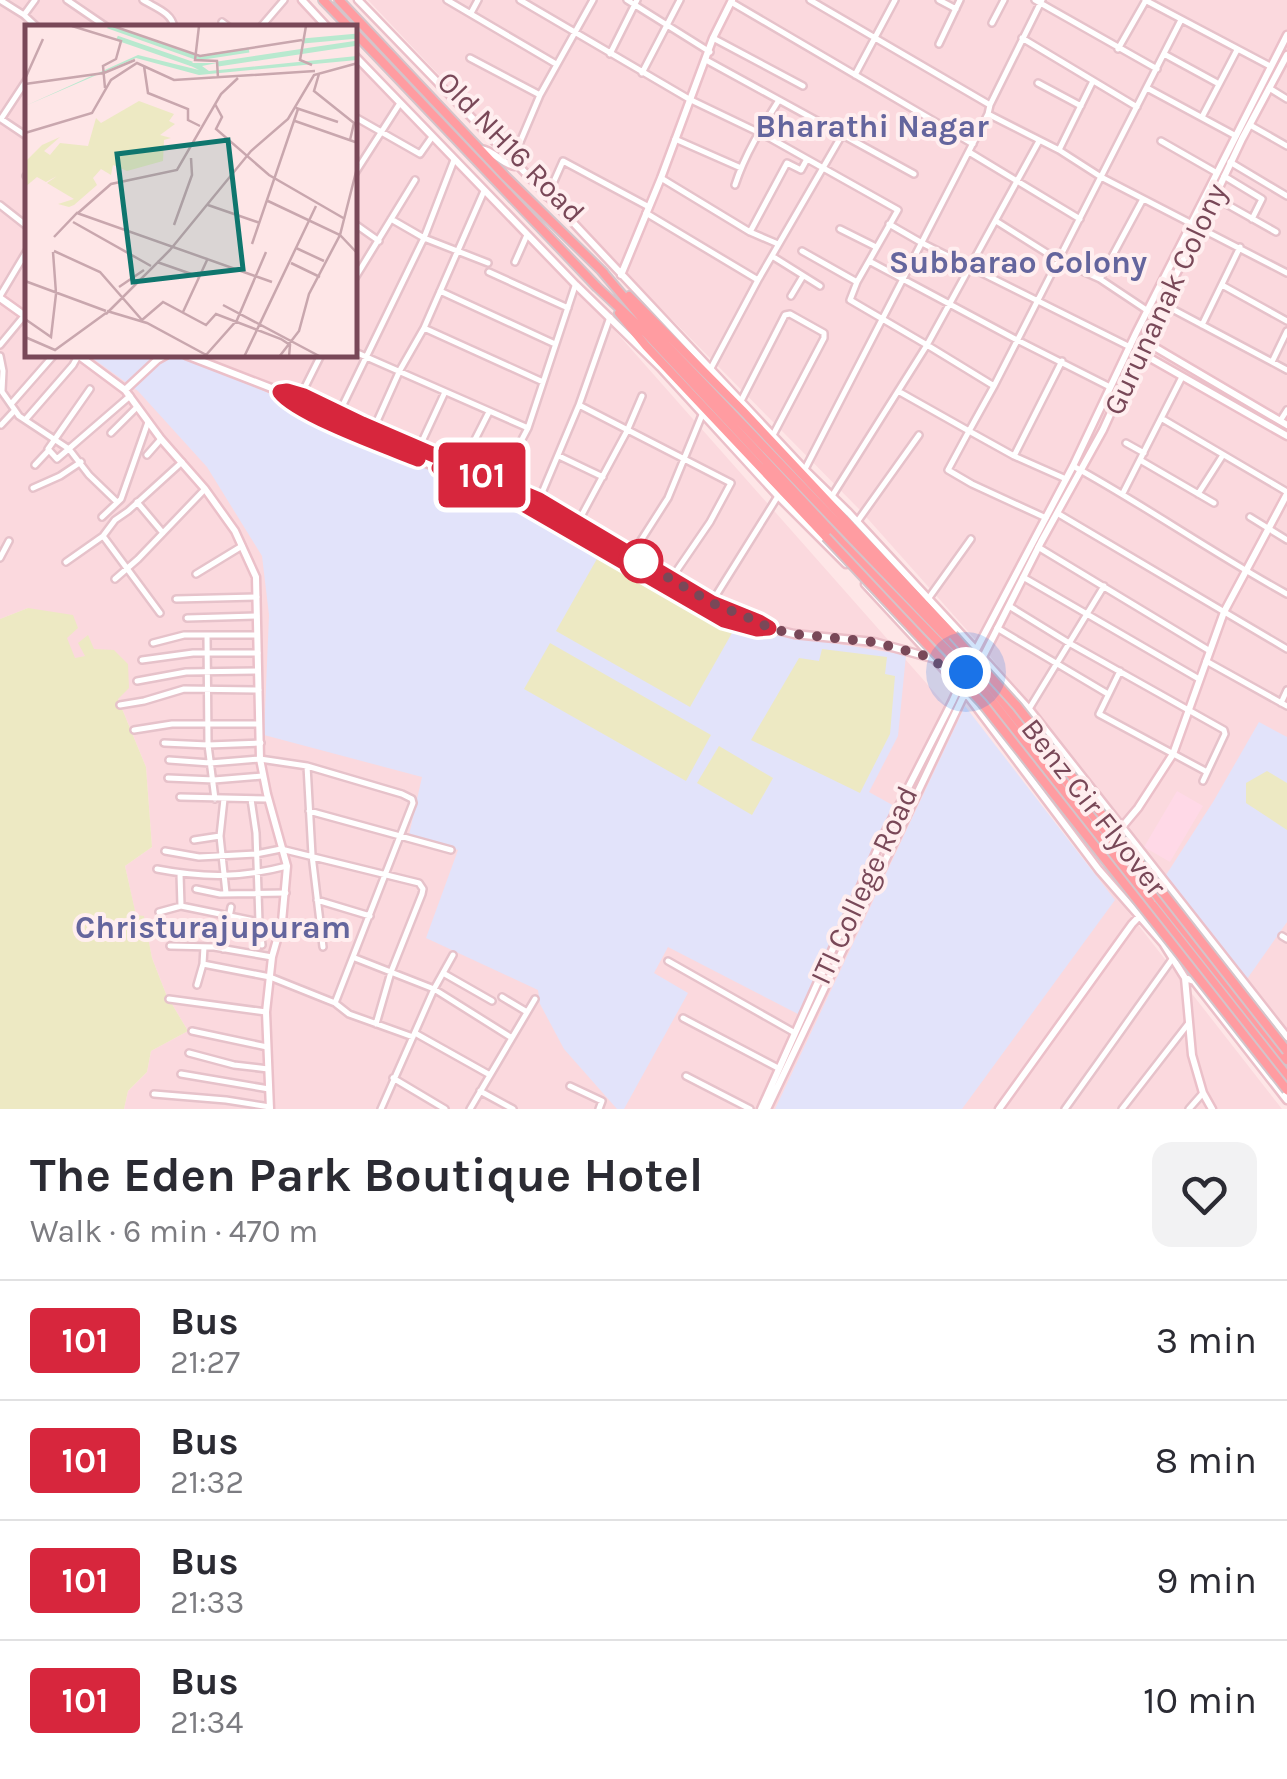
<!DOCTYPE html>
<html lang="en">
<head>
<meta charset="utf-8">
<style>
	:root { --surface:#fff; --page:#f2f2f3; --text:#2b2b33; --muted:#7c7c81; --line:#e1e1e2 }
	body { margin:0; font-family:Karla,sans-serif; background:var(--page); color:var(--text); height:100vh; display:flex; flex-direction:column; font-size:38px; white-space:nowrap }
	* { box-sizing:border-box; margin:0 }
	p { font-size:32px; color:var(--muted) }
	.icon { flex:none; width:55px; height:55px; fill:none; stroke:currentColor; stroke-width:2; stroke-linecap:round; stroke-linejoin:round }
	.map { position:relative; height:1109px; overflow:hidden }
	.details { display:flex; flex-direction:column; background:var(--surface); flex:1 }
	.details>* { flex:none }
	.badge { padding:0 20px; border-radius:8px; font-size:35px; line-height:65px }
	.you { position:absolute; width:50px; height:50px; margin:-25px; border:8px solid #fff; border-radius:50%; background:#1a73e8; box-shadow:0 0 0 15px #1a73e833 }
	.map>.badge { position:absolute; translate:-50% -50%; box-shadow:0 0 0 5px #fff }
	.round { display:grid; place-items:center; flex:none; width:105px; height:105px; border-radius:20px; background:var(--page) }
	.head { display:flex; align-items:center; justify-content:space-between; height:170px; padding:0 30px }
	h1 { font-size:48px; font-weight:700; line-height:75px }
	ul { padding:0; list-style:none }
	li { display:flex; align-items:center; gap:30px; height:120px; padding:0 30px; border-top:2px solid var(--line) }
	li div { flex:1 }
	li b { display:block; font-size:38px }
	li em { font-style:normal }
	li .badge { min-width:110px; font-weight:700; text-align:center }
	.map>svg:first-child { display:block }
</style>
</head>
<body>
<div class="map">
<svg width="1287" height="1109" viewBox="0 0 1287 1109">
	<rect width="100%" height="100%" fill="#fee6e7"/>
	<!-- residential -->
	<path fill="#fbd9de" d="M0,0H306L333,27L28,28V355H355V51L503,204L1125,908L1282,1109H124L128,1091L147,1072L151,1051L188,1031L166,994L152,958L144,917L136,916L125,866L152,847L146,767L118,699L86,656L75,659L66,638L28,608L0,619Z
		M368,0H1287V1031L990,656L860,510L627,274Z"/>
	<!-- commercial -->
	<path fill="#ffd9e7" d="M1177,791L1203,806L1170,862L1144,847Z"/>
	<!-- education -->
	<path fill="#e2e3fa" d="M88,355H178L231,376L524,511L734,627L906,655L898,736L869,792L896,807L798,1014L668,947L654,973L688,993L624,1109H617L564,1049L540,1004L538,990L426,938L458,850L409,835L422,777L264,735L269,615L262,556L207,467L138,391Z
		M965,706L1115,900L962,1109H775Z
		M1259,722L1287,737V922L1247,979L1166,875L1213,802Z"/>
	<!-- green -->
	<path fill="#ede9c3" d="M598,557L732,633L690,707L556,631Z
		M28,608L73,615L78,628L67,638L75,658L85,656L78,643L88,635L94,649L114,650L128,664L129,688L118,699L146,767L152,847L125,866L136,915L144,916L152,958L166,994L188,1031L151,1051L147,1072L128,1091L124,1109H0V619Z
		M550,643L711,735L686,781L524,689Z
		M822,649L887,657L885,674L895,676L890,734L860,793L751,740L799,658L819,661Z
		M719,746L773,778L752,815L697,783Z
		M1267,771L1287,783V830L1246,803V783Z"/>
	<g fill="none" stroke-linecap="round" stroke-linejoin="round">
		<defs>
			<path id="street" d="M0,0L24,15L38,28
				M67,0L108,28
				M143,0C154,7 173,13 174,28
				M447,0L556,64
				M520,0L689,99L768,137L898,210L857,282L850,300L927,345L832,496
				M627,0L710,52
				M810,0L990,105
				M939,0L956,9
				M1035,0L1157,69
				M1145,0L1270,66
				M731,2L973,144
				M471,13L478,0
				M24,15L35,0
				M222,22L230,28
				M992,23L1004,0
				M260,28L284,0
				M713,38L803,86
				M1022,38L1137,107
				M939,44L960,0
				M1118,49L1146,0
				M610,54L637,0
				M1164,54L1219,84
				M470,58L540,95
				M706,60L914,174
				M642,73L680,0
				M855,75L895,0
				M1038,83L1081,106
				M1147,88L1236,136
				M1269,88L1287,99
				M988,114L1059,150L1101,177L1287,273
				M355,117L420,154L432,137
				M1202,117L1237,50
				M1,119L28,78
				M1,119L28,137
				M1250,125L1287,146
				M675,139L741,168
				M1161,141L1217,173
				M1059,150L1093,81
				M969,152L1080,219
				M512,161L540,95L593,0
				M1230,162L1287,196
				M355,173L400,103
				M26,176L28,177
				M1224,176L1262,199L1252,219
				M661,178L750,232L778,244
				M735,185C745,154 762,127 779,100
				M547,197L563,161L649,207
				M1214,197L1276,232
				M0,205L28,227
				M646,213L758,280
				M391,219L424,238L488,263
				M996,221L1058,260L1100,279L1148,311
				M355,224L379,241
				M889,224L922,243L1130,347
				M840,229L876,247
				M750,232L787,163L801,170L807,159
				M802,251L857,282
				M772,256L820,286
				M869,261L1017,340L1110,387
				M515,262L527,235
				M489,272L568,308
				M355,278L415,180
				M1100,279L1143,199
				M1222,285L1287,321
				M440,291L555,344
				M0,296L28,249
				M791,296L803,276
				M1161,303L1287,370
				M1202,325L1240,247
				M424,328L543,382
				M0,345L24,316
				M355,352L528,428
				M0,356L3,371L2,391
				M1272,362L1287,331
				M710,370L758,280L842,135
				M994,386L927,345L1039,141
				M0,389L19,416L69,449L89,475L117,502
				M90,389L48,449L57,459L130,396
				M898,391L969,431L994,386L1181,20
				M301,395L321,355
				M741,401L785,315L790,314L824,333V338L773,435
				M11,404L54,355
				M579,405L731,483L710,522L671,579
				M339,413L424,238L454,160
				M1161,418L1287,492
				M26,419L73,365L78,356
				M1280,421L1287,410
				M1,425L15,410
				M374,428L400,370L424,328L484,191
				M111,433L137,407
				M1126,443L1144,453
				M419,448L445,392
				M147,455L161,439
				M559,456L603,477
				M1014,456L1062,361
				M1140,460L1214,503
				M35,465L49,450
				M1073,466C1146,506 1214,554 1287,594
				M461,467L489,412
				M805,469L988,114L990,105L1042,0
				M499,483L528,428L575,286
				M33,488L60,476L81,462
				M1123,493L1182,377
				M1198,494L1223,455
				M539,500L579,405L610,317
				M137,502L163,533
				M1057,513L1287,649
				M102,517L121,499L148,422
				M1250,517L1287,540
				M1046,518L972,484L948,470L969,431L1014,456L1066,479
				M857,522L919,435
				M577,524L627,431L642,396
				M1038,547L1210,651
				M631,556L668,498L702,415
				M0,558L9,541
				M66,562L103,536
				M196,574L242,546
				M1023,577L1199,679
				M115,579L138,559L205,489
				M176,599L257,597
				M928,599L971,539
				M710,605L778,496
				M1009,606L1069,643L1224,730L1225,734L1203,781
				M160,613L103,536L115,520L128,511L182,462
				M187,618L257,616
				M997,628L1108,694
				M207,635L208,745L215,799
				M153,643L184,635H257
				M142,660L193,653H258
				M1206,661L1287,706
				M1120,671L1099,714L1207,772
				M137,681L186,672L258,671
				M1281,703L1287,690
				M120,705L144,701L184,689L259,690
				M1029,709L1104,586
				M134,730L172,724H259
				M164,743L208,745L261,743
				M169,760L210,763L260,759L307,766
				M168,778L214,780L262,776
				M180,797L268,799
				M224,799L220,836L226,893
				M251,799L256,833L259,922
				M309,811L451,850
				M194,840L220,836
				M165,851L199,857L256,854L281,849L419,883L423,889L422,894L391,972L376,1024
				M157,869C204,878 241,878 287,866
				M180,874L181,906
				M196,889L220,894L286,893
				M317,900L370,916
				M159,912L181,906L259,922L262,945
				M1282,936L1287,939
				M170,946L214,947L272,957
				M323,947L312,855L307,766L402,794L412,799L413,803L335,1003
				M223,949L231,907
				M355,958L434,989L512,1038
				M668,961L795,1033
				M203,964L270,977L335,1003L349,1014L413,1037
				M443,973L492,1001
				M197,985L203,964L204,947
				M502,997L527,1012
				M169,999L266,1012
				M683,1018L778,1068
				M192,1031L267,1047
				M415,1033L490,1075
				M189,1053L234,1065L268,1069
				M181,1074L269,1089
				M686,1076L750,1109
				M393,1078L445,1109
				M570,1086L602,1101L599,1109
				M480,1091L513,1109
				M154,1094L226,1100L270,1107
				M381,1109L434,989L453,955
				M470,1109L535,999
				M1065,1109L1173,958
				M1122,1109L1188,1024
				M1189,1109L1203,1093"/>
			<path id="secondary" d="M302,0L328,28
				M358,0L567,216L806,471L849,513L976,650
				M355,56L576,285L660,367L778,496L846,564
				M481,149C494,151 501,163 514,166
				M621,275L661,178L713,38L732,0
				M0,298L28,318
				M1141,339L1287,425
				M1136,350L1287,436
				M78,355L125,390L161,439L205,489L235,531L256,577L260,759L267,794L287,866L282,922L272,957L266,1012L270,1109
				M186,355L279,391H287L304,396L362,423L539,500L712,603L769,628L794,634L874,642L932,658
				M125,390L157,360L166,355
				M279,391L291,403L334,424L523,504L725,620L745,627L768,628
				M865,584L965,692L1099,870L1163,943L1185,978L1192,1055L1203,1093L1212,1109
				M982,657L1029,709L1287,1037
				M979,665L1041,542L1103,430L1161,303L1200,228L1242,139L1287,55
				M1122,827L1138,808L1173,754L1224,612L1287,494
				M1185,978L1194,981L1287,1100
				M761,1109L883,837L952,702L976,650L1073,466L1136,333L1287,35
				M767,1109L973,676
				M999,1109L1132,924L1152,903"/>
			<path id="primary" d="M323,0L350,28
				M339,0L506,177L604,273
				M355,33L597,287
				M601,270L651,329L977,669L1287,1060
				M596,286L645,332L842,543L973,677L1287,1076
				M629,296L742,410L953,635
				M619,313L646,346L826,537"/>
		</defs>
		<!-- street casing -->
		<use href="#street" stroke="#e6c2ca" stroke-width="10"/>
		<!-- secondary casing -->
		<use href="#secondary" stroke="#ebc0c9" stroke-width="11"/>
		<!-- primary casing -->
		<use href="#primary" stroke="#d4c4ca" stroke-width="12"/>
		<!-- street -->
		<use href="#street" stroke="#fff" stroke-width="5"/>
		<!-- secondary -->
		<use href="#secondary" stroke="#fff" stroke-width="6"/>
		<!-- primary -->
		<use href="#primary" stroke="#ff9ca1" stroke-width="8"/>
		<defs>
			<path id="primary-bridge" d="M826,537L982,703L1287,1090
				M953,635L1017,706L1287,1051"/>
		</defs>
		<!-- primary-bridge casing -->
		<use href="#primary-bridge" stroke="#d4c4ca" stroke-width="12" stroke-linecap="butt"/>
		<!-- primary-bridge -->
		<use href="#primary-bridge" stroke="#ff9ca1" stroke-width="8"/>
	</g>
	<g fill="none" stroke-linecap="round" stroke-linejoin="round">
		<defs>
			<path id="line" d="M418,459C388,447 296,414 280,392L287,391L304,396L362,424L539,500L712,603L759,622L769,628L757,629L724,620L523,504L439,468"/>
		</defs>
		<!-- line casing -->
		<use href="#line" stroke="#fff" stroke-width="22"/>
		<!-- line -->
		<use href="#line" stroke="#d7263d" stroke-width="15"/>
		<!-- walk -->
		<path stroke="#794858" stroke-width="10" stroke-dasharray="0 18" d="M641,561L631,556L712,603L759,622L769,628L794,634L874,642L933,658L959,686L966,672"/>
	</g>
	<!-- markers -->
	<circle fill="#fff" stroke="#d7263d" stroke-width="5" cx="641" cy="561" r="20"/>
	<g text-anchor="middle" stroke-width="8" stroke-linejoin="round" paint-order="stroke">
		<!-- street labels -->
		<g font-size="30" fill="#794858" stroke="#ffeeef">
			<text transform="translate(511 147) rotate(46)" y="10">Old NH16 Road</text>
			<text transform="translate(1165 299) rotate(-65)" y="10">Gurunanak Colony</text>
			<text transform="translate(1094 807) rotate(52)" y="10">Benz Cir Flyover</text>
			<text transform="translate(864 885) rotate(-65)" y="10">ITI College Road</text>
		</g>
		<!-- neighbourhood labels -->
		<g font-size="32" font-weight="bold" fill="#64659d" stroke="#ffeeef">
			<text x="872" y="137">Bharathi Nagar</text>
			<text x="1018" y="273">Subbarao Colony</text>
			<text x="213" y="938">Christurajupuram</text>
		</g>
	</g>
	<!-- overview -->
	<g transform="translate(25 25)">
		<rect width="332" height="332" fill="#fee6e7"/>
		<path d="M114,76L149,89L144,96L150,99L135,110L146,113L139,115L138,136L102,146L88,140L86,150L76,144L68,153L72,160L49,180L44,182L33,179L49,174L22,158L32,151L21,157L12,152L0,162V137L17,120L35,112L19,126L25,130L35,118L63,121L71,93L76,98Z" fill="#ede9c3"/>
		<path d="M113,30L174,45L160,38H192L177,41L184,46L332,31V35L174,50L111,33L0,81Z" fill="#b8e9cf"/>
		<path fill="none" stroke="#b8e9cf" stroke-width="5" d="M83,1L173,33L224,25M92,13L167,39M278,16L333,11M193,39L333,18"/>
		<path fill="none" stroke="#c9a7ae" stroke-width="2.5" d="M47,1L96,16L91,34L78,41L80,63M88,1L175,31L277,15M174,1L170,35L192,36L193,53M281,1L275,35L287,40M119,41L123,68L163,84V95L175,101M294,49L289,66L329,98L325,115M0,54L18,14M0,59L79,48L110,35M190,79L197,92L191,104L244,150L320,194M271,83L313,97M270,96L333,118M0,108L67,88L86,55L112,38L149,55L290,46M243,176L315,210L333,229M183,180L235,198M53,188L86,159L152,145L196,69L213,53M48,197L126,241M149,200L167,150L166,133M29,212L52,188L247,257M227,219L273,84M271,223L299,236M29,226L75,247L117,295L138,277L181,300L191,289L256,314L265,320L264,332M28,227L31,268M132,237L175,252M266,238L295,252M0,256L81,286M94,262L119,245M198,280L296,332M82,286L122,298L185,332M158,287L183,233M81,289L145,225L226,126L263,94L289,50L333,38M0,294L26,312L31,269M0,312L30,325L81,288M181,330L212,295L241,227M219,332L291,181M254,332L274,306L284,269L315,210L333,139"/>
		<path fill="#0f766e" fill-opacity="0.15" stroke="#0f766e" stroke-width="5" d="M203,115L218,244L108,257L92,129Z"/>
		<rect width="332" height="332" fill="none" stroke="#794858" stroke-width="5"/>
	</g>
</svg>
<div class="you" style="left:966px;top:672px"></div>
<b class="badge" style="left:482px;top:475px;background:#d7263d;color:#fff">101</b>
</div>
<section class="details">
<div class="head"><div><h1>The Eden Park Boutique Hotel</h1><p>Walk · 6 min · 470 m</p></div><a class="round"><svg class="icon" aria-label="heart" viewBox="0 0 24 24"><path d="M12 20l-8-8c-3-5 5-10 8-4 3-6 11-1 8 4z"/></svg></a></div>
<ul>
<li><span class="badge" style="background:#d7263d;color:#fff">101</span><div><b>Bus</b><p>21:27</p></div><em>3 min</em></li>
<li><span class="badge" style="background:#d7263d;color:#fff">101</span><div><b>Bus</b><p>21:32</p></div><em>8 min</em></li>
<li><span class="badge" style="background:#d7263d;color:#fff">101</span><div><b>Bus</b><p>21:33</p></div><em>9 min</em></li>
<li><span class="badge" style="background:#d7263d;color:#fff">101</span><div><b>Bus</b><p>21:34</p></div><em>10 min</em></li>
</ul>
</section>
</body>
</html>
